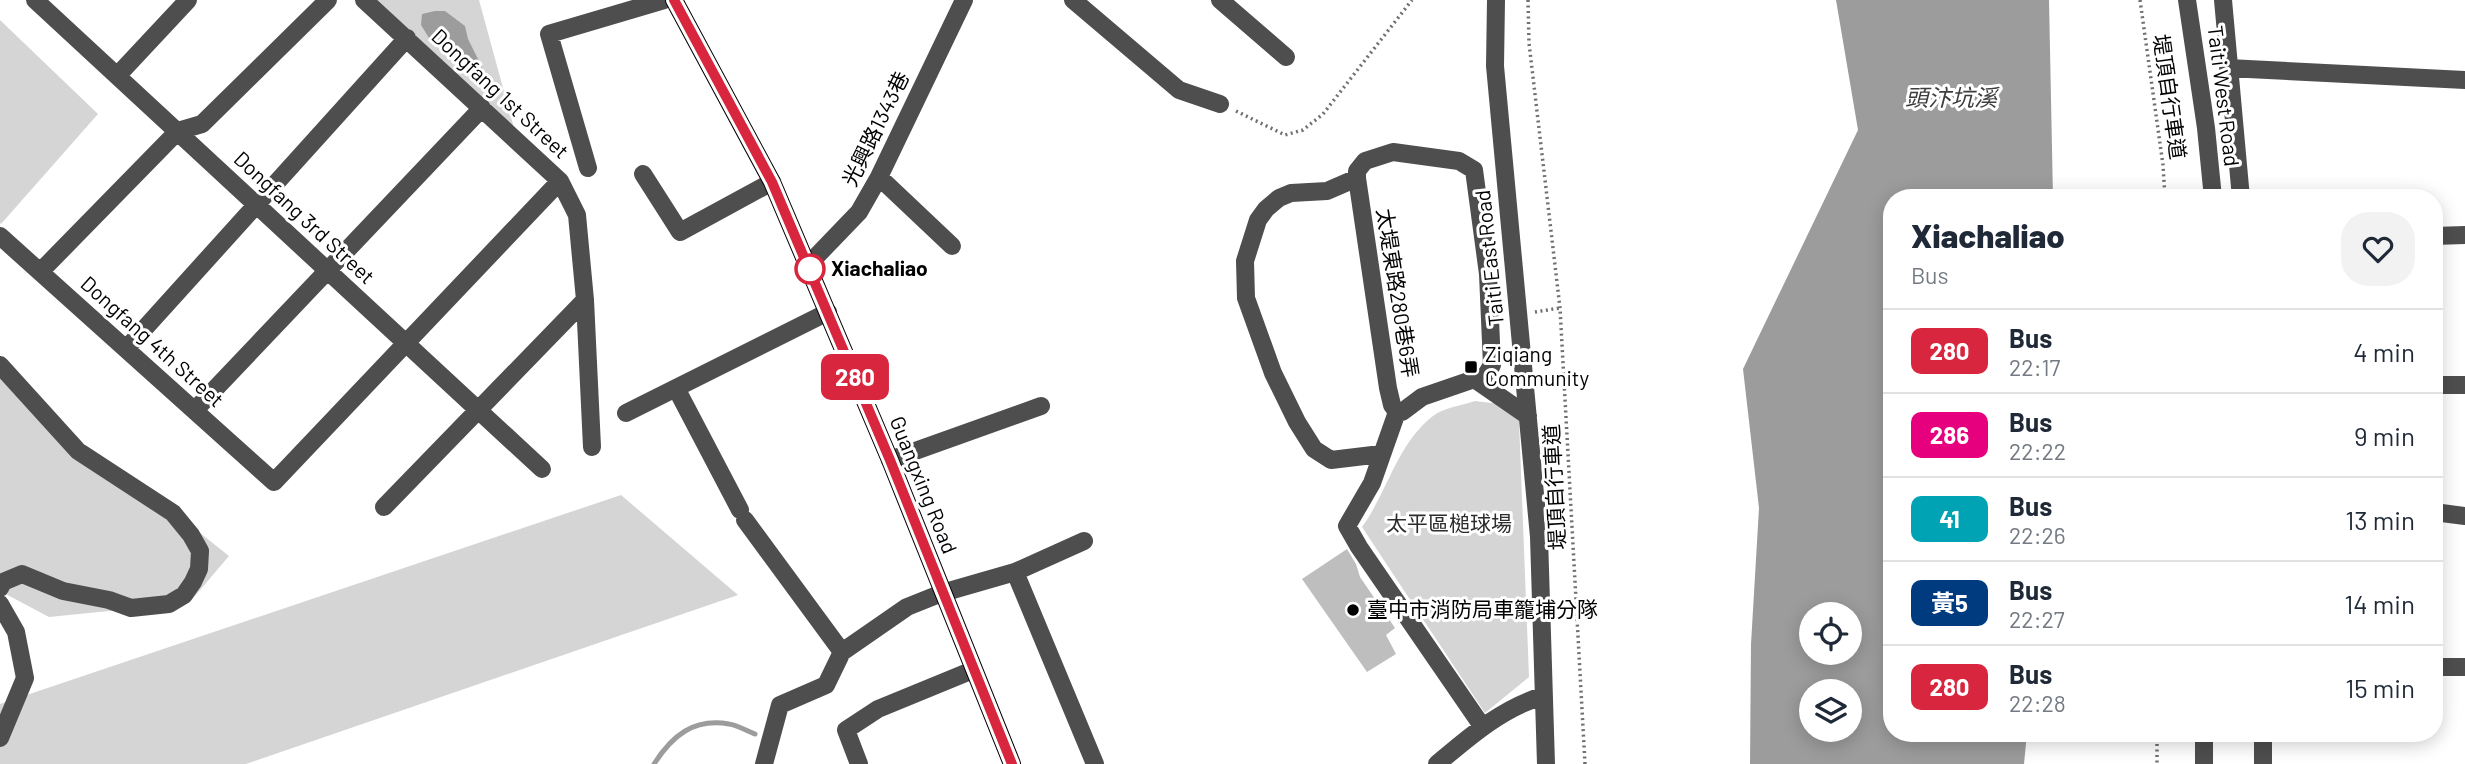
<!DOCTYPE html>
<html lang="en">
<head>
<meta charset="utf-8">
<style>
	:root { --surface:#fff; --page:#f2f2f3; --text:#1f2937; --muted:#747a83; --line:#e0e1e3 }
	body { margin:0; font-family:Barlow,"Noto Sans TC",sans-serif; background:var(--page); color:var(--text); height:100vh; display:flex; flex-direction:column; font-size:26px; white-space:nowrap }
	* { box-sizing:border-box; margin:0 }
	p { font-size:23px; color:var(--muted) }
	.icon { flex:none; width:38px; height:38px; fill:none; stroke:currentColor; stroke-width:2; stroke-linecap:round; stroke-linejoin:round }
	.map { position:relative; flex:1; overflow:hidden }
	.panel { position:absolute; left:1883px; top:189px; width:560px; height:553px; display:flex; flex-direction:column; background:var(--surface); border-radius:28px; box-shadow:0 4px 18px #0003 }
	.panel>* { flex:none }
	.badge { padding:0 14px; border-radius:10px; font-size:24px; line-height:46px }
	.controls { position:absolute; left:1799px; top:602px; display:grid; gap:14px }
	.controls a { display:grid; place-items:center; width:63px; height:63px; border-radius:50%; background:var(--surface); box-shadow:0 4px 18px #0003; font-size:35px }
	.map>.badge { position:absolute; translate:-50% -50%; box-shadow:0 0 0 4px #fff }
	.round { display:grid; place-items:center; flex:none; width:74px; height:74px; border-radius:28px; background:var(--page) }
	.head { display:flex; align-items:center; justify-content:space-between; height:119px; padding:0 28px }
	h1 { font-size:33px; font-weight:800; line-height:52px }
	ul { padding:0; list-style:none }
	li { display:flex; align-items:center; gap:21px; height:84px; padding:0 28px; border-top:2px solid var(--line) }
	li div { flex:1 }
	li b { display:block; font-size:26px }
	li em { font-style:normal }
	li .badge { min-width:77px; font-weight:700; text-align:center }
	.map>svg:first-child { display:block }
</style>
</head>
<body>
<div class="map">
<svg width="2465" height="764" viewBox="0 0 2465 764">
	<rect width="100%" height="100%" fill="#fff"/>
	<!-- green -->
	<path fill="#d5d5d5" d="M374,0H479L517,139Z
		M0,20L98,114L1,224L0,223Z
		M0,364L123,485L190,525L229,556L189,603L49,617L0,591Z
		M1475,401L1508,405L1519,421L1529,677L1485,713L1362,527C1388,491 1397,444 1433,416C1443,408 1463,405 1475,401Z
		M621,495L738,595L246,764H0V704Z"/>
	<!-- water -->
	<path fill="#9c9c9c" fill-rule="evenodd" d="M1836,0H2049L2053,198H1892V733H2027L2024,764H1750L1751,644L1759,508L1743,369L1858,130ZM1811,614H1850V653H1811ZM1811,691H1850V730H1811Z
		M435,11H445L465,26L468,39L483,69L477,72L462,65L441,41L429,38L421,25L422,14Z"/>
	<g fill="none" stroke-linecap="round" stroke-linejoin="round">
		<!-- stream -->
		<path stroke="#9c9c9c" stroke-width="5" d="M654,764C672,736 693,718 729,724C737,725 747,731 755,734"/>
	</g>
	<!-- building -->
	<path fill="#bebebe" d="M1347,549L1356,564L1360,577L1395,628L1386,635L1396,654L1367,672L1302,579Z"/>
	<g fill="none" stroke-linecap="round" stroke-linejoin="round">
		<!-- path -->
		<path stroke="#707070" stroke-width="3.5" stroke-dasharray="2 3.5" stroke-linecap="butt" d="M1528,0L1529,43L1560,308L1585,764
			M2140,0L2163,165L2165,198
			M1236,111L1285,135L1303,130L1323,114L1412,0
			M1535,312L1560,308
			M2157,733V764"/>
		<!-- minor -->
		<path stroke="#4e4e4e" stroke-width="18" d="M35,0L542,469
			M364,0L560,181L577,215L585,300L592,447
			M1073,0L1179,90L1220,104
			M1220,0L1286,57
			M1496,0L1495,66L1539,537L1546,764
			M2187,0L2206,128L2213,198
			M2223,0L2241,198
			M2228,68L2465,80
			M117,76L188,0
			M588,168L549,34L664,0
			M643,174L680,232L772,182
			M879,177L952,246
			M1357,178L1327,191L1291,193L1279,198L1266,209L1258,220L1245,261L1246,298L1273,373L1297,422L1314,449L1331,460L1381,454
			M0,236L274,482L560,181
			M2434,236L2465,235
			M808,265L859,212L879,177L964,0
			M40,272L178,131L202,124L328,0
			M126,349L407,38
			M0,365L78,451L173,513L191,535L200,551L199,569L193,582L184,595L169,604L131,608L109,600L63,591L22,574L3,582L0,588
			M1473,378L1528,416
			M2434,385H2465
			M676,388L740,510
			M195,410L482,108
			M1397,412L1392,405L1388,388L1357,178V171L1365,161L1393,152L1459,161L1474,170L1488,274L1492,365L1486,375L1422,397L1402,412H1397L1372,483L1347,526L1359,547L1482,726
			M626,413L828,312
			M890,460L1041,406
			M384,507L585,300
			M2434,512L2465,516
			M745,520L842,652
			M1015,572L1095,764
			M0,604L16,632L25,678L0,738
			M2434,667H2465
			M2204,733V764
			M2263,733V764
			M764,764L780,705L826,685L842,652L907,607L942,593L1015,572L1084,541
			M859,764L846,730L878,709L973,670
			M1437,764C1469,737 1502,708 1543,696"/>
		<!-- major -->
		<path stroke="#000" stroke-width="18" d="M674,0L772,182L890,460L1012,764"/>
	</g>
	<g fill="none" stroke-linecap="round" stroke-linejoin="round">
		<defs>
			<path id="line" d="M674,0L772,182L890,460L1012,764"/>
		</defs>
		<!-- line casing -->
		<use href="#line" stroke="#fff" stroke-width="16"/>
		<!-- line -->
		<use href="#line" stroke="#d7263d" stroke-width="10"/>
	</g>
	<!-- markers -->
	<circle fill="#fff" stroke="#d7263d" stroke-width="3.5" cx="810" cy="269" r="14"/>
	<g fill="#000" stroke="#fff" stroke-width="2.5">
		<rect x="1464" y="360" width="14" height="14" rx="3.5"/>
		<circle cx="1353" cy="610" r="7"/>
	</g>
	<g text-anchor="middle" stroke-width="6" stroke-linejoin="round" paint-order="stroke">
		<!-- street labels -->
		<g font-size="21" fill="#000" stroke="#fff">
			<text transform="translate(500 94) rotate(43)" y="7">Dongfang 1st Street</text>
			<text transform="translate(2223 96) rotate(83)" y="7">Taiti West Road</text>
			<text transform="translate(2169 97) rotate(82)" y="7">堤頂自行車道</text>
			<text transform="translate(876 129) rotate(-64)" y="7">光興路1343巷</text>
			<text transform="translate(304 218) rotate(43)" y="7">Dongfang 3rd Street</text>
			<text transform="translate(1490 258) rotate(-96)" y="7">Taiti East Road</text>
			<text transform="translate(1397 293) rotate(81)" y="7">太堤東路280巷6弄</text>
			<text transform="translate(152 342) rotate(42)" y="7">Dongfang 4th Street</text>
			<text transform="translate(923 485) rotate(68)" y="7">Guangxing Road</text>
			<text transform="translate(1555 487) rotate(-93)" y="7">堤頂自行車道</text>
		</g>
		<!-- stop labels -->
		<g font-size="21" font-weight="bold" fill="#000" stroke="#fff" text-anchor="start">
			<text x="831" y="276">Xiachaliao</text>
		</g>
		<!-- poi labels -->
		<g font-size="21" fill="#000" stroke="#fff" text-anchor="start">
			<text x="1485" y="362">Ziqiang<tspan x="1485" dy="24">Community</tspan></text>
			<text x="1367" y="617">臺中市消防局車籠埔分隊</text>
		</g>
		<!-- park labels -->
		<g font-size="21" fill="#2c2c2c" stroke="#fff">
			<text x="1449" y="531">太平區槌球場</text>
		</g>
		<!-- water labels -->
		<g font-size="23" font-style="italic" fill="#3d3d3d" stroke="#fff">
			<text x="1951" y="106">頭汴坑溪</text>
		</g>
	</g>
</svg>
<div class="controls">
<a><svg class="icon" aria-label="locate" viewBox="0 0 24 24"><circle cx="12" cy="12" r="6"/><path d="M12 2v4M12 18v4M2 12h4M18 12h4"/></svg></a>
<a><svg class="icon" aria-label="layers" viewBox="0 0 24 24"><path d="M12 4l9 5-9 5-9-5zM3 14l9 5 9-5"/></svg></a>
</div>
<b class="badge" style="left:855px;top:377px;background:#d7263d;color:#fff">280</b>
<section class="panel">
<div class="head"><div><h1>Xiachaliao</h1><p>Bus</p></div><a class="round"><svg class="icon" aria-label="heart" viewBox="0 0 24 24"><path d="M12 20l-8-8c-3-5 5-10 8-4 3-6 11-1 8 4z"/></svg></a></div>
<ul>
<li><span class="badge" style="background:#d7263d;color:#fff">280</span><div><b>Bus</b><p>22:17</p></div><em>4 min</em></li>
<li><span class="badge" style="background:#e6007e;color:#fff">286</span><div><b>Bus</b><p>22:22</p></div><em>9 min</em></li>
<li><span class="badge" style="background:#00a3b4;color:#fff">41</span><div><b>Bus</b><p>22:26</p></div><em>13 min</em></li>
<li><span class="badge" style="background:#003b80;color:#fff">黃5</span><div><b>Bus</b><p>22:27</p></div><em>14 min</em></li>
<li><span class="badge" style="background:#d7263d;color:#fff">280</span><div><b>Bus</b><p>22:28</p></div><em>15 min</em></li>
</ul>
</section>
</div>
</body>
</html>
